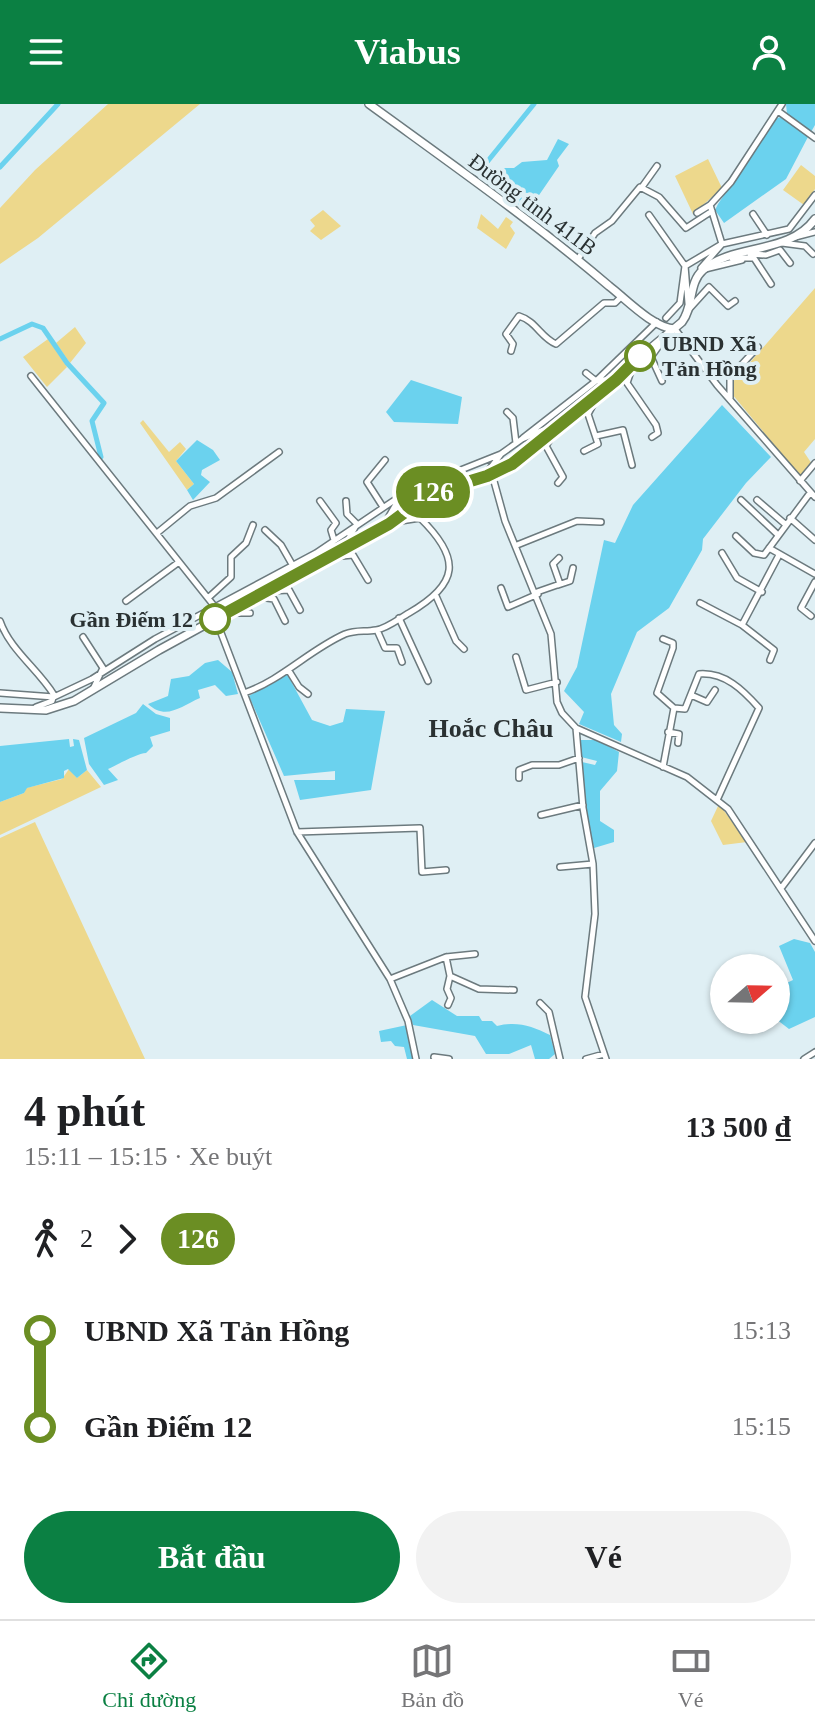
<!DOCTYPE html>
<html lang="vi">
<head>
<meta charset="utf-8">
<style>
	:root { --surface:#fff; --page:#f2f2f2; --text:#202124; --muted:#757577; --line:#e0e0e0; --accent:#0b8043 }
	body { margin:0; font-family:"Times New Roman",serif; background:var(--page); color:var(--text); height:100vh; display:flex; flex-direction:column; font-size:30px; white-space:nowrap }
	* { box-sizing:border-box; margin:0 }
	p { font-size:26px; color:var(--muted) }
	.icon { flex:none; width:44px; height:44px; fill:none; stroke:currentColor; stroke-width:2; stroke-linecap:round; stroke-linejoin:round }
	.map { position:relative; height:955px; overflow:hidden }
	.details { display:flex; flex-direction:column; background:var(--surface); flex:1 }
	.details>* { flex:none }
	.badge { padding:0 16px; border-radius:26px; font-size:28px; line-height:52px }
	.needle { width:52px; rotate:70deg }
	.controls { position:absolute; left:710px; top:850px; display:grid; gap:16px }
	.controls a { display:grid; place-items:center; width:80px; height:80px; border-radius:50%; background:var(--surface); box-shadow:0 2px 6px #0004; font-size:40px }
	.map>.badge { position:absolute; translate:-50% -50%; box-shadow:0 0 0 4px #fff }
	.legs { display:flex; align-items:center; gap:12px; height:88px; padding:0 24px; font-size:26px }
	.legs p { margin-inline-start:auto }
	.head { display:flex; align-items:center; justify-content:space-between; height:136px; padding:0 24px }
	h1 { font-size:44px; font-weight:700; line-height:60px }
	.action { display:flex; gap:16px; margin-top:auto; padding:16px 24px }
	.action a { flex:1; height:92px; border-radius:48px; background:var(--accent); color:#fff; font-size:32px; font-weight:700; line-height:92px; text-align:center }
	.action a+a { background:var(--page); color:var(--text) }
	ul { padding:0 24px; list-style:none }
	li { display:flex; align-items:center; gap:28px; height:96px; font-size:30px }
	li i { display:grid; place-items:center; width:12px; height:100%; margin:0 10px; background:currentColor }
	li i::after { content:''; width:20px; height:20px; margin:-10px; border:6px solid; border-radius:50%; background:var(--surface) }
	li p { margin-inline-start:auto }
	li:first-child i { background:linear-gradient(#0000 50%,currentColor 0) }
	li:last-child i { background:linear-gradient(currentColor 50%,#0000 0) }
	header { display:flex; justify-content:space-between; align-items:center; height:104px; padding:0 24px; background:var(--accent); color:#fff; font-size:36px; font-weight:700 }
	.dock { display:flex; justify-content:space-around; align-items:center; height:112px; border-top:2px solid var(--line); background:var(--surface); font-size:22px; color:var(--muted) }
	.dock a { display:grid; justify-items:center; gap:4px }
	.dock .current { color:var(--accent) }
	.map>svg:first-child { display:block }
</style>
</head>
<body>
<header><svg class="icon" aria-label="menu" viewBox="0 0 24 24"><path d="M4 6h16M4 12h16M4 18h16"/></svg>Viabus<svg class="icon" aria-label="person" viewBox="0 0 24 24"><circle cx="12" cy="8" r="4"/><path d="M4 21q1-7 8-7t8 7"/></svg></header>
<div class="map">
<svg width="815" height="955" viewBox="0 0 815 955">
	<rect width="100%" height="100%" fill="#dfeff4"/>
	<!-- green -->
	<path fill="#edd88c" d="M108,0H200L38,134L0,160V104L35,66Z
		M708,55L722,84L693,110L675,72Z
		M801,61L815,72V85L804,101L783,86Z
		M323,106L341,122L321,136L310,127L315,122L310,116Z
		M481,110L498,125L506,113L513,118L510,122L515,129L506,145L477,124Z
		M815,184V335L804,348L812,360L800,372L732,290V279Z
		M75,223L86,239L70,259L56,239Z
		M48,235L67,263L47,283L23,253Z
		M143,316L169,348L180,338L186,345L176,357L194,380L187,386L140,319Z
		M69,665L77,674L87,666L101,683L0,731V698L24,689L26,684L62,675Z
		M719,700L747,738L723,741L711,717Z
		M35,718L145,955H0V734Z"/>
	<!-- water -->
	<path fill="#6bd2ee" d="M786,0H815V21L811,28L787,10Z
		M783,12L809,31L786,75L724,119L715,106L718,100L775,15Z
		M558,35L569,40L557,56L559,62L535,97L536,104L523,105L501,84L491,64H514L522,58L547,56Z
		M411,276L462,293L458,320L394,318L386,308Z
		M722,301L771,353L746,379L703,435L702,446L669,504L637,528L611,590L614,621L622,630L621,638L579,620L584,608L564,587L577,563L604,436L615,439L633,401Z
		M197,336L213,346L220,356L202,366L201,371L210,378L193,396L187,386L194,380L176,357Z
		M218,556L232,568L238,590L226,592L215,581L198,586L200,594C181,602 166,617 148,600L168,592L171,575L189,572L205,559Z
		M286,568L312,616L330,622L343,618L346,605L385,607L371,686L300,696L294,676H335V667L284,672L249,592Z
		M143,600L156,610L170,614V627L150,633L153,642L146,649C138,649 117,661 108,665L118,676L104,681L89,660L84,634L136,609Z
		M69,635L70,643L74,642L73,635L79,636L87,666L77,674L68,665L64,667V674L27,684L24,689L0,698V642Z
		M580,636H597L619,648L617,667L600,687V717L614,726V738L594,744L585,703L582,658L595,661L597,657L581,653Z
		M794,835L810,839L815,848V913L789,925L776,915V884L793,876L779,842Z
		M432,896L457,912H479L482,917H492L497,922C517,917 532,922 550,931L555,950L549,955H535L531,941L509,950H486L475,932L413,921L410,912Z
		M407,921L414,955H407L404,943L395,942L391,937L381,938L379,927Z"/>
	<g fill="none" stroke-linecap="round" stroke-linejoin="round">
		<!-- canal -->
		<path stroke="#6bd2ee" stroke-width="5" d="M0,63L58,0
			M490,66L483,63L534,0
			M0,235L32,220L43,224L67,259L104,299L92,317L101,353"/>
		<defs>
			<path id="minor" d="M778,7L815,34
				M642,83L657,62
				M697,109L710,101
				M753,110L767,131
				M649,111L685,162L688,199
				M795,133L815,128
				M782,139L805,142L813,150
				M750,150L766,151L780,146L790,159
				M732,154H754L771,180
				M578,155L595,129L612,117L640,83L659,93L686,124L712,107
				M701,164L722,140L789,125L815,91
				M705,165L742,156
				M690,204L709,183L728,202L735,197
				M666,214L680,199L685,162L722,140L710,101L731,78L782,0
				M675,225L717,281L815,393
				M511,247L513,240L506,230L519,212C536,217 541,234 556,240L604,199H615L622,192
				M634,258L627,279L656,321L658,329L652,333
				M586,269L596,277L612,275
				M31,272L215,503
				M662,277L651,253L663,236
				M730,294V273L758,243
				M507,308L513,314L516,339
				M557,324L546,342L563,373L558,379
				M596,332L623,326L632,361
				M523,334L596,277L657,218
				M584,347L598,340L588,310L599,290
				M486,370L501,350
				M492,370L505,417L551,530L557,598L562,609L576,624L687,673L728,705L815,837
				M446,372L467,375
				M800,377L815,359
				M741,396L777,430
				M757,396L785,420
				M320,397L336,419L331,426L334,436L324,454
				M383,403L367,378L385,356
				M790,414L815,436
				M384,421L399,395
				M265,426L281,441L293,462
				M157,429L190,402L216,394L279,348
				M736,432L754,449L764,451L810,389
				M517,441L577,417L601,418
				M343,444L357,420L347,410L346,397
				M769,444L815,470
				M722,449L737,474L762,488
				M331,453L353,451L368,476
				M558,481L570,477L573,464
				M501,484L508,503L538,490
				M270,487L289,486L300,506
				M537,488L560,480L553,460L559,454
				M436,492L456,537L464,545
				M259,493L274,495L285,517
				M208,494L231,473V453L246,439L253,421
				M126,497L179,458
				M700,499L742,521L774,546L770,556
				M216,503L241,499
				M228,509H250
				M811,512L801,504L815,478
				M399,514L428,577
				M0,517C10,546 38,565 54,591L52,597L36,603
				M218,521L297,728L390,875L408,917L416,955
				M742,521L779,451
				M204,523L218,521L231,510
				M377,526L385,544H397L402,558
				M83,533L103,564L94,583
				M663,535L673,539V544L657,589L674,604L685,605L699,570C725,568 743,586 759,604L717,696
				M516,553L526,586L557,578
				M289,567L299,583L308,590
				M0,589L54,593L92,575L155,535L316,449L408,387L501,350L522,335L555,321
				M244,589C282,576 309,546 345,530C356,526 365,528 376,526C386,525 400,514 409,509C459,480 462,455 420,414L394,418
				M691,591L707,598L715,586
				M576,624L583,704L593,760L595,810L585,893L606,955
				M668,628L679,630L678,639
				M663,663L674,604
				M519,674V666L532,661H559L579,654
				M541,711L583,701
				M297,728L420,724L422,768L446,766
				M560,763L593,760
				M782,783L815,739
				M446,853L475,850
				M390,875L446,853L450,872L479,885L514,886
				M540,899L549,908L560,955
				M448,901L451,894L447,885L450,872
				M434,953L449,955
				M586,955L604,950
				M804,955L815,948"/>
			<path id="secondary" d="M369,0C450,59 533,117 609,182C626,195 653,224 675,225
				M0,604L46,606L74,597L159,546L389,420L431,389L487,372L512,360L682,218C694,202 688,179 703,166C734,139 789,151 815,115"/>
		</defs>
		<!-- minor casing -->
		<use href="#minor" stroke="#6c7a7e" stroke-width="8"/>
		<!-- secondary casing -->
		<use href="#secondary" stroke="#6c7a7e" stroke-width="10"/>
		<!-- minor -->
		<use href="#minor" stroke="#fff" stroke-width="5"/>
		<!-- secondary -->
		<use href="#secondary" stroke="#fff" stroke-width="7"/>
	</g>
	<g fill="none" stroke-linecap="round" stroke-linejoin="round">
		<defs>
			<path id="line-1" d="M215,515L389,420L431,389L487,372L512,360L616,276L640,252"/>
		</defs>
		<!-- line-1 casing -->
		<use href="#line-1" stroke="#fff" stroke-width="18"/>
		<!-- line-1 -->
		<use href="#line-1" stroke="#6b8e23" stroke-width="12"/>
	</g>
	<!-- markers -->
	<g fill="#fff" stroke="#6b8e23" stroke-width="4">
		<circle cx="640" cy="252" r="14"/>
		<circle cx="215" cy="515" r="14"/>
	</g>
	<g text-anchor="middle" stroke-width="8" stroke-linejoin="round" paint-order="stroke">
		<!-- street labels -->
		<g font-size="22" fill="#2a3132" stroke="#dfeff4">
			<text transform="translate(533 100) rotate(37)" y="8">Đường tỉnh 411B</text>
		</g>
		<!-- stop labels -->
		<g font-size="22" font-weight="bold" fill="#2a3132" stroke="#dfeff4" text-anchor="start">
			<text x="662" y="247">UBND Xã<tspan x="662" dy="25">Tản Hồng</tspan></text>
			<text x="193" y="523" text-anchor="end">Gần Điếm 12</text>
		</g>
		<!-- quarter labels -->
		<g font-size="26" font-weight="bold" fill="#2a3132" stroke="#dfeff4">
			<text x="491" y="633">Hoắc Châu</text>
		</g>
	</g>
</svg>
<div class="controls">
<a><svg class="needle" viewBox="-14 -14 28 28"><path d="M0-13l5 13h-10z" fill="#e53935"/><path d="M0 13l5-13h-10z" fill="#757577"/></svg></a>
</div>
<b class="badge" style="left:433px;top:388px;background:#6b8e23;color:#fff">126</b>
</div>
<section class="details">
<div class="head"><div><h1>4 phút</h1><p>15:11 – 15:15 · Xe buýt</p></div><b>13 500 ₫</b></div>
<div class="legs"><svg class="icon" aria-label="walk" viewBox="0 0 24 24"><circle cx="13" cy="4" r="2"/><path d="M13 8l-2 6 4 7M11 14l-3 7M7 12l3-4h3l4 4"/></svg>2<svg class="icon" aria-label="forward" viewBox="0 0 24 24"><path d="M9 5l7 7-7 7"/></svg><b class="badge" style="background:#6b8e23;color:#fff">126</b></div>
<ul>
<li><i style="color:#6b8e23"></i><b>UBND Xã Tản Hồng</b><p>15:13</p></li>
<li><i style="color:#6b8e23"></i><b>Gần Điếm 12</b><p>15:15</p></li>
</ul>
<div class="action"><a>Bắt đầu</a><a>Vé</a></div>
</section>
<nav class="dock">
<a class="current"><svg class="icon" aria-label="directions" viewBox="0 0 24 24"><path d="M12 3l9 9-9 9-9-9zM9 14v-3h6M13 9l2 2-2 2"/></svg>Chỉ đường</a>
<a><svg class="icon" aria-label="map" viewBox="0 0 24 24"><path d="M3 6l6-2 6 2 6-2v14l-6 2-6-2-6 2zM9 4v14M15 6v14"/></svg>Bản đồ</a>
<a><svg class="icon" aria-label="tickets" viewBox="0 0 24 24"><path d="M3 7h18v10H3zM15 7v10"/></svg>Vé</a>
</nav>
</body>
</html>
